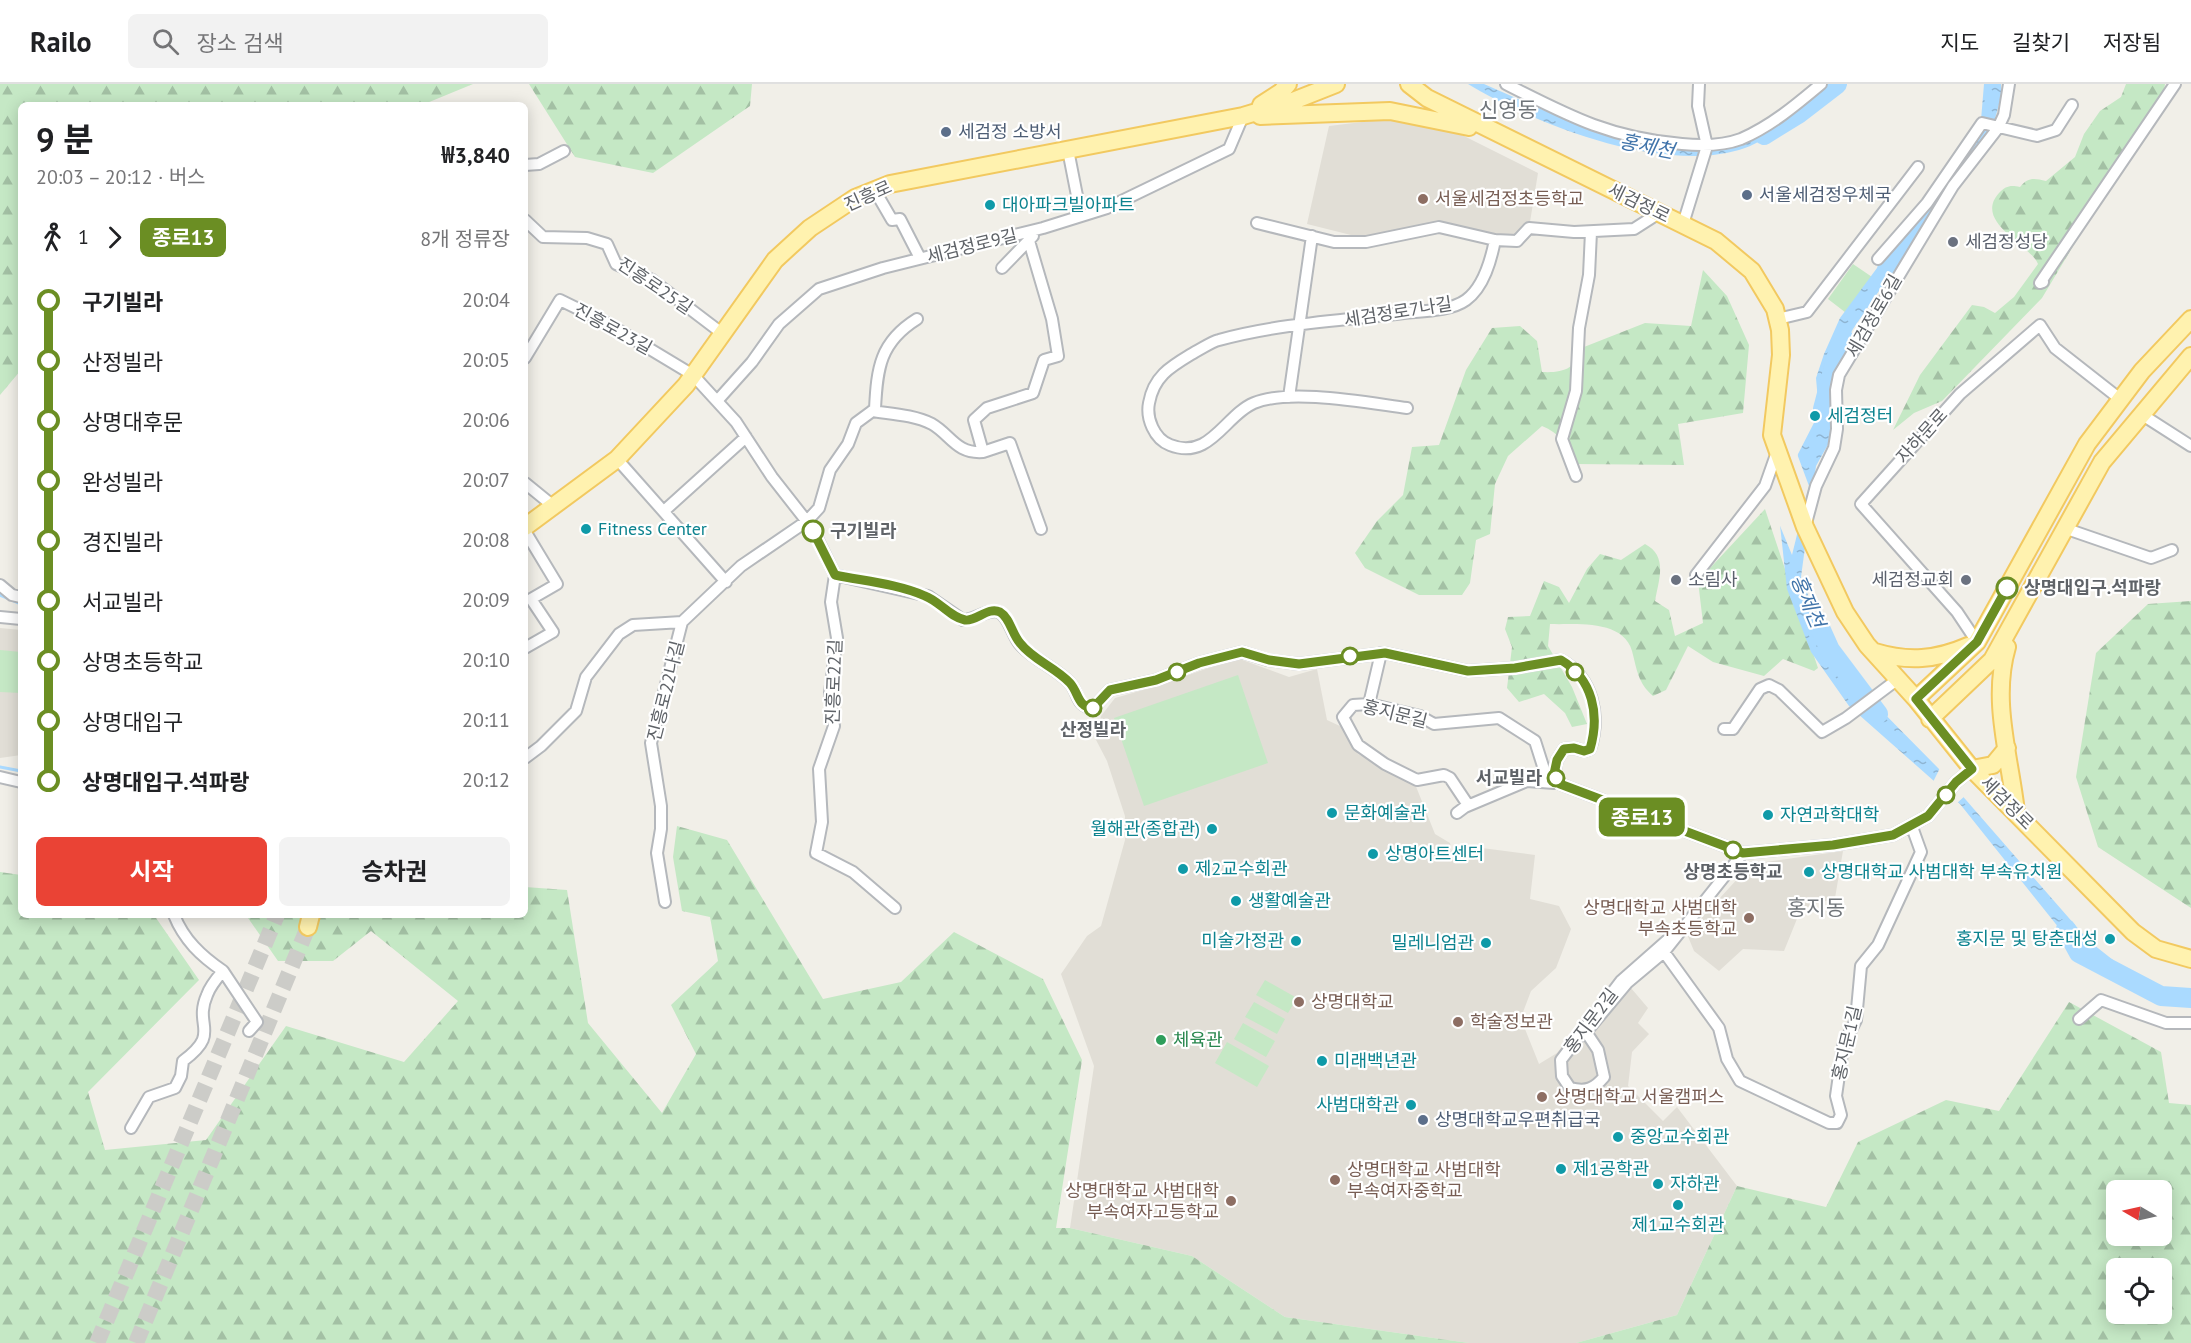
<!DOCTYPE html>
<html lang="ko">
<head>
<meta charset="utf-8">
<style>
	:root { --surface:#fff; --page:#f2f2f2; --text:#202124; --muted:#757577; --line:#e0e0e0; --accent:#ea4335 }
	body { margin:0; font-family:"PT Sans","Noto Sans KR",sans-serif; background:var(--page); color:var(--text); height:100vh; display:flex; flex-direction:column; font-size:22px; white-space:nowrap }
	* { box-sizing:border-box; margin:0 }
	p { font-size:20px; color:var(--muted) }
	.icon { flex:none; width:33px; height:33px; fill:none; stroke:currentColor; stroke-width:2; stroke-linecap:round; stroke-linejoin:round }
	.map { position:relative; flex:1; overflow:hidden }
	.drawer { position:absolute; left:18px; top:18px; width:510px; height:816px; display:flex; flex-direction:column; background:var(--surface); border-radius:9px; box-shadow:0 3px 15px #0003 }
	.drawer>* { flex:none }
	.badge { padding:0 12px; border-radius:9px; font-size:21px; line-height:39px }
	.needle { width:39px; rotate:279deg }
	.tools { position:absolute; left:2106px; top:1096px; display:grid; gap:12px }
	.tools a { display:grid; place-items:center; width:66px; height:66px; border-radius:9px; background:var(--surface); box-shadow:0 3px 15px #0003; font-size:30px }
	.map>.badge { position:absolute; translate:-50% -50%; box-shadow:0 0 0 3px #fff }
	.legs { display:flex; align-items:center; gap:9px; height:66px; padding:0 18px; font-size:20px }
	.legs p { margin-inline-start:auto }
	.overview { display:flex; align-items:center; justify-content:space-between; height:102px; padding:0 18px }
	h1 { font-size:33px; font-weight:700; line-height:45px }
	.primary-button { display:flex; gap:12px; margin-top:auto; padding:12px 18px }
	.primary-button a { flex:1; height:69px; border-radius:9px; background:var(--accent); color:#fff; font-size:24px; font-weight:700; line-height:69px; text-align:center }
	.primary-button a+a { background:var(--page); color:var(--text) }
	ul { padding:0 18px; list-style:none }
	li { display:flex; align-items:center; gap:21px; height:60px; font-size:22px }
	li i { display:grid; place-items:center; width:9px; height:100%; margin:0 8px; background:currentColor }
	li i::after { content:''; width:15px; height:15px; margin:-8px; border:4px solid; border-radius:50%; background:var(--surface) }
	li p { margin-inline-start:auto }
	li:first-child i { background:linear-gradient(#0000 50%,currentColor 0) }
	li:last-child i { background:linear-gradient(currentColor 50%,#0000 0) }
	header { display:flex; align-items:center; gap:36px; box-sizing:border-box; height:84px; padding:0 30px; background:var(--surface); border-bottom:2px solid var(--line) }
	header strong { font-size:28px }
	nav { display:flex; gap:33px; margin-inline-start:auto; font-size:21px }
	.search { width:420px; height:54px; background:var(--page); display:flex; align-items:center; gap:15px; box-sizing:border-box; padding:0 21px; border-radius:9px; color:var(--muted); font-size:22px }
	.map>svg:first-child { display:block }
</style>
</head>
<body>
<header>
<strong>Railo</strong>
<div class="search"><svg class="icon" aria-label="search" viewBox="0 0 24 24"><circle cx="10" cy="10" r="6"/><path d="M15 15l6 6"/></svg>장소 검색</div>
<nav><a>지도</a><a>길찾기</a><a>저장됨</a></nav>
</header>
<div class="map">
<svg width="2191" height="1259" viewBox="0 0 2191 1259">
	<defs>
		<pattern id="forest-firs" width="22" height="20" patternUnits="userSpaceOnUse" patternTransform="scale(1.5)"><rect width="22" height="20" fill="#c5e8c5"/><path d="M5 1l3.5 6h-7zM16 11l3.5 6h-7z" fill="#a3c0a4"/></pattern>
		<pattern id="water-ripples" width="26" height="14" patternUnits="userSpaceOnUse" patternTransform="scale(1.5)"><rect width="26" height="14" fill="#aadaff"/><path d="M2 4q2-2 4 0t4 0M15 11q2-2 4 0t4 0" fill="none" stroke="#8eb4d2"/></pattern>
	</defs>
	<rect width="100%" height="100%" fill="#f1efe8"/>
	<!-- education -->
	<path fill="#e1ded6" d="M1387,35L1454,47L1538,89L1529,144L1517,157L1439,143L1375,157L1307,140L1329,42Z
		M0,544L21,546V671L0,674Z
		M1237,574L1289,593L1317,585L1327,636L1342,643L1358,670L1415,700L1435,750L1450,759L1453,776L1482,764L1535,771L1530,815L1559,822L1571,845L1556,884L1531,907L1523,928V940L1539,980L1557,969L1619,890L1648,924L1638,939L1649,950L1632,968L1628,1002L1663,1037L1677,1023L1737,1102L1677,1231L1576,1259H1469L1285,1233L1192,1172L1070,1144L1094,982L1061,890L1087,852L1101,842L1125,756V732L1107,677L1095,654L1101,632L1115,614L1157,602Z
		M1843,767L1835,814L1801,825L1784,867L1743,865L1719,887L1694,867L1687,850L1751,780Z"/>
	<!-- green -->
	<path fill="#c5e8c5" d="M1853,180L1875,195L1850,232L1828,215Z
		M0,566L21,568V609L0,608Z
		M1238,591L1268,679L1144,722L1114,634Z
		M1265,896L1297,914L1288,929L1256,911Z
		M1254,918L1285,935L1277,950L1245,933Z
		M1243,939L1275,957L1266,973L1234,955Z
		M1227,958L1269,982L1257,1003L1215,979Z"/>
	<!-- forest -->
	<path fill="url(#forest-firs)" fill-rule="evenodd" d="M0,0H473L422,21H21V286L0,311Z
		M529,0H752L750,22L653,89L575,73Z
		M2126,0H2165L2163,12L2042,214L1942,317L1914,329L1893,346L1920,291L1972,221L1984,223L1995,229L2014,213L2038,180C2029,159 1973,138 1999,109C2006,102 2010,101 2020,103C2028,93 2034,94 2046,97L2075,73L2084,50L2100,27L2121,13Z
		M1703,186L1727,212L1749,261L1743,329L1678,340L1684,381L1573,380C1569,361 1559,349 1542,342L1508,372L1495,400L1490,450L1476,456L1470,499L1462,511H1419L1365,484L1355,469L1377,437L1403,411L1412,363L1439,361L1466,286L1492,244L1520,242L1537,257L1542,288C1563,289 1576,285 1584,263L1645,239L1691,242Z
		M1765,425L1818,584L1814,587L1783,575L1764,592L1713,578L1688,562L1666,606L1653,612C1638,599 1637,586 1632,567C1623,535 1575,541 1550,540L1548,562L1572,603L1587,640L1572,643L1565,629L1544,610L1519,618L1507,604L1512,563L1505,545L1508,533L1530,532L1544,497L1559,503L1569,519L1587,485L1600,470L1621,476L1645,460C1668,472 1659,495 1655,517L1669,526L1675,552L1703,539L1698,497Z
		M2191,517V824L2098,763L2076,693L2096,569L2148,520Z
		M677,742L727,756L823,915L901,898L954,848L1043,895L1082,976L1056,1144H1070L1192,1172L1285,1233L1469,1259H0V788L21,791V831H154L199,896L88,1008L105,1066L206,1056L286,942L404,978L458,917L371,847L333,877H278L246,831H525V803L567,806L588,939L662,1029L696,970L671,921L718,877L710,833L682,827L673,773Z
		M2069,918L2161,968L2169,1019L2191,1021V1259H1576L1677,1231L1737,1102L1826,1123L1858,1058L1946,1016L1999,1027ZM2116,1107H2162V1152H2116ZM2116,1185H2162V1230H2116Z"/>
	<!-- water -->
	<path fill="url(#water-ripples)" d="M1468,0H1484L1584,44L1645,62L1731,56L1764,41L1818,0H1832C1804,21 1778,52 1745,64C1666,92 1536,41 1468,0Z
		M1984,0H2001V13L1993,42L1970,77L1916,143L1901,156L1894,185L1853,245L1830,290V357L1816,382L1801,493L1830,567L1863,608L1939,685L2089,857L2132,891L2164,907L2191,908V915L2161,912L2079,869L1960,720L1849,622L1811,568L1787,505L1780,441L1798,370L1819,329L1816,294L1824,270L1840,234L1877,184L1886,156L1923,116L1981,36Z"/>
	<!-- pier -->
	<path fill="#f1efe8" d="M1796,367L1809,402L1792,471L1778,437Z
		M1941,682L1966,711L1956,720L1932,700Z"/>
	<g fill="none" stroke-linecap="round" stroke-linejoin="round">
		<!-- stream -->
		<path stroke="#aadaff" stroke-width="3" d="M0,511L21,520
			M0,683L21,687"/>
		<!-- river -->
		<path stroke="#aadaff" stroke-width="20" d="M1764,51L1798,30L1837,0
			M1883,196L1953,94
			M1823,325L1839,264L1845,256
			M1821,546L1830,566L1878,630
			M2066,845L2079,869L2161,912L2191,914"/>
		<!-- primary-tunnel -->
		<path stroke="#ccccc8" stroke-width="16" stroke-dasharray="16 8" stroke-linecap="butt" d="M97,1259L277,831
			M136,1259L308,843"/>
		<defs>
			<path id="street" d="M1506,0C1569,32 1610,54 1682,60C1702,62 1722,62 1741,55C1771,42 1796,21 1821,0
				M1068,66L1081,132
				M525,81L539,80L564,67
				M874,105L892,136L900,135L920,174
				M525,136L543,153L587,154L607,160L616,180L652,196L723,250
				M1257,139L1334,158H1366L1439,143L1495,156L1517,157L1529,144L1574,148L1634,145L1659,129
				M1683,140L1707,62L1698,22L1699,0
				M1029,157L1052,235L1058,272L1044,276L1033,309L987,324L974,336L983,368L1010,359L1041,445
				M1878,175L1927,119L1982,39L2037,52L2056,46L2072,21
				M1002,184L1033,152
				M2043,198L2040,199L2175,0
				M1778,235L1807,228L1918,83
				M525,274L560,216L605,238L693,291L736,338L772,393L812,444L835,491L831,518L837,554L830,609L834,642L819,685L822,738L816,769L853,788L895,824
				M1289,313L1312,152
				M717,317L752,278L779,240L819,205L883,184L1043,144L1107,124L1229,65L1243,32
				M1407,324C1368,319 1290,304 1254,319C1225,331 1210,377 1170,361C1154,355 1146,334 1149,319C1154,291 1172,282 1195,268C1203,264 1211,258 1219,256C1276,240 1345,236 1404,229C1422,227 1451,227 1466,216C1484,203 1491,176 1495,156
				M872,327C892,330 914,331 932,340C951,351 956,370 983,368
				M2141,330L2191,362
				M617,375L726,498
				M1576,392L1562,355L1576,307L1579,244L1589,191L1591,148
				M525,399L552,421
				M664,427L746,353
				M1805,443L1816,402L1834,364L1837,345L1836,306L1839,291L1953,102L1998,44L2004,31L2009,0
				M2064,444L2151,474L2172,466
				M525,447L557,500L531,515L553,548L525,564
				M835,491L928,512L963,536C974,536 989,524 999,528C1009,533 1012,550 1019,559C1033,576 1055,583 1070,599C1079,609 1076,623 1093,624L1110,606L1156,596L1199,579L1242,568L1268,576L1299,580L1385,569L1468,587L1515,584L1561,576C1593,594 1601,632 1590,665L1584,667L1574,664L1564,665L1557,676L1554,690L1560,700L1743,769L1833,761L1893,751L1928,732L1956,698L1972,685
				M1696,491L1765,402L1777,368
				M0,501L12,511L21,513
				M0,533L21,535
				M1977,558L1957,528L1861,420L1960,310L2040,241L2055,264L2120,315
				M1369,620L1381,569
				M1724,645H1733L1760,605L1769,601L1779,606L1822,648L1846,634L1898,595
				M525,674L541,662L576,627L586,593L619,550L633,541L682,538
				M0,693L21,698
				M1468,721L1450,694L1444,691L1417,696L1385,680L1358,661L1343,633L1353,621L1369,620L1420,632L1434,640L1499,634L1535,657L1548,698
				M1457,729L1465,723L1527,697L1554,699
				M665,818L657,769L661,745V722L651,659L682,538L741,482L807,437L819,424L830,386L848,360L856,339L875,325C877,284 880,258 917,235
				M1680,845L1621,897L1561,976L1562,992L1570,1004C1586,1008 1594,1005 1604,993L1598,966L1586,948L1627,899L1664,868L1743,769
				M1664,868L1719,944L1727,975L1740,997L1829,1039H1837L1841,1031L1836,1012L1839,991L1843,962L1856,936L1861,882L1878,861L1921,768L1912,743
				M223,887L257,938L249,947
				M2079,935L2101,916L2166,939H2191
				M131,1044L149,1013L175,1004L181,992L183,977C222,948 193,943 207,911C210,902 217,894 223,887C201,872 184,856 174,831"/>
			<path id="primary" d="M1409,0L1427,14L1716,157L1752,187L1775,225L1780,246L1781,271L1772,351L1805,443L1845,528L1867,561L1916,615L1972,685L2133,848L2156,865L2191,875
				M1261,21L1281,8L1288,0
				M1260,32L1390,27L1469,43
				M525,443L617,375L686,301L775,176L810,144L855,114L890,100L1243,32L1293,17L1336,0
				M2007,563C1991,617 2010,673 2016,728
				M1875,568C1908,578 1936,576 1968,562
				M1916,615L1977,558L2087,360L2142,287L2191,235
				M1930,635L1992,576L2102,378L2191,272
				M1972,685L1993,681L2007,664
				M308,843L311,831"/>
		</defs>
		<!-- street casing -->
		<use href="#street" stroke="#b5b8bc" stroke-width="14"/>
		<!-- primary casing -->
		<use href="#primary" stroke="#f2c960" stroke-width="20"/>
		<!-- street -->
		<use href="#street" stroke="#fff" stroke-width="10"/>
		<!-- primary -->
		<use href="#primary" stroke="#fff2af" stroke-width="16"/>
	</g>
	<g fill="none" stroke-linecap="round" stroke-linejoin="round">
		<defs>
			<path id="line-1" d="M813,447L835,491C864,497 898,500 925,512C939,517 950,533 965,536C976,538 988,522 1000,528C1010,534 1012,550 1020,559C1033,576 1055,583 1070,599C1079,609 1077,623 1093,624L1110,606L1156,596L1199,579L1242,568L1269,576L1299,580L1385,569L1468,587L1515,584L1561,576C1593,595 1600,631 1590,665L1584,667L1574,664L1564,665L1557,676L1554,690L1560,700L1743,769L1833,761L1893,751L1928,732L1956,698L1972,685L1916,615L1977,558L2007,504"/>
		</defs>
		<!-- line-1 casing -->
		<use href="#line-1" stroke="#fff" stroke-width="14"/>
		<!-- line-1 -->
		<use href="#line-1" stroke="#6b8e23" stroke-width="9"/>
	</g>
	<!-- markers -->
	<g fill="#5c6f8a" stroke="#fff" stroke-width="2">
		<circle cx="946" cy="48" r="6"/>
		<circle cx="1747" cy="111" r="6"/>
		<circle cx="1423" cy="1036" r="6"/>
	</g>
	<g fill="#8d6e63" stroke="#fff" stroke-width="2">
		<circle cx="1423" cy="115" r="6"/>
		<circle cx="1749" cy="834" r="6"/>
		<circle cx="1299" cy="918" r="6"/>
		<circle cx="1458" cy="938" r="6"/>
		<circle cx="1542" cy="1013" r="6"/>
		<circle cx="1335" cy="1096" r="6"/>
		<circle cx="1231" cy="1117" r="6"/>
	</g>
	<g fill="#0f9aa8" stroke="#fff" stroke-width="2">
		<circle cx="990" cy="121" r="6"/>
		<circle cx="1815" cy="332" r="6"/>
		<circle cx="586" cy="445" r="6"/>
		<circle cx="1332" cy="729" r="6"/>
		<circle cx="1768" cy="731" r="6"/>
		<circle cx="1212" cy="745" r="6"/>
		<circle cx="1373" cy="770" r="6"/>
		<circle cx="1183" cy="785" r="6"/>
		<circle cx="1809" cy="788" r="6"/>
		<circle cx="1236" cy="817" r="6"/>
		<circle cx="2110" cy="855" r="6"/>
		<circle cx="1296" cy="857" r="6"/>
		<circle cx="1486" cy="859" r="6"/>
		<circle cx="1322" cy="977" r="6"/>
		<circle cx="1411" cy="1021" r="6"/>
		<circle cx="1618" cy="1053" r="6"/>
		<circle cx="1561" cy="1085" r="6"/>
		<circle cx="1658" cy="1100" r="6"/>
		<circle cx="1678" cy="1121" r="6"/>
	</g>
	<g fill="#6b7280" stroke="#fff" stroke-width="2">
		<circle cx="1953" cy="158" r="6"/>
		<circle cx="1676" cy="496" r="6"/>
		<circle cx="1966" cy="496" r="6"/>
	</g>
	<g fill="#fff" stroke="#6b8e23" stroke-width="3">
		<circle cx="813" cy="447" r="10"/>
		<circle cx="2007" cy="504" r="10"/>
		<circle cx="1350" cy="572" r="8"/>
		<circle cx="1177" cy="588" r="8"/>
		<circle cx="1575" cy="588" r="8"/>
		<circle cx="1093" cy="624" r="8"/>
		<circle cx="1556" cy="694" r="8"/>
		<circle cx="1946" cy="711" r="8"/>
		<circle cx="1733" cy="766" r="8"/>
	</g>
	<circle fill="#2e9e5b" stroke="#fff" stroke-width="2" cx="1161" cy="956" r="6"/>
	<g text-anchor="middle" stroke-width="4.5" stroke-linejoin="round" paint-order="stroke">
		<!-- service labels -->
		<g font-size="18" fill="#4e5e75" stroke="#fff" text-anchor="start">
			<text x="958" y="54">세검정 소방서</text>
			<text x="1759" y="117">서울세검정우체국</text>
			<text x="1435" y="1042">상명대학교우편취급국</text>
		</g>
		<!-- street labels -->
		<g font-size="18" fill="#5f6368" stroke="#fff">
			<text transform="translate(868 112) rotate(-24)" y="6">진흥로</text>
			<text transform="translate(1639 119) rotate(26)" y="6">세검정로</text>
			<text transform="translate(972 162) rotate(-14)" y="6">세검정로9길</text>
			<text transform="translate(655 202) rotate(34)" y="6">진흥로25길</text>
			<text transform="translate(1398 228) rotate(-9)" y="6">세검정로7나길</text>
			<text transform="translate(1874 232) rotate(-60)" y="6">세검정로6길</text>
			<text transform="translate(613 245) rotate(29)" y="6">진흥로23길</text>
			<text transform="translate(1922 352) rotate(-48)" y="6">자하문로</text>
			<text transform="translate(834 598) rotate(-88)" y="6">진흥로22길</text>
			<text transform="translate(666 607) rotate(-76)" y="6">진흥로22나길</text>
			<text transform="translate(1395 630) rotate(14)" y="6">홍지문길</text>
			<text transform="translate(2007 719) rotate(45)" y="6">세검정로</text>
			<text transform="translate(1591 937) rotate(-53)" y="6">홍지문2길</text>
			<text transform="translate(1847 959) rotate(-77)" y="6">홍지문1길</text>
		</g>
		<!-- education labels -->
		<g font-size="18" fill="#785e54" stroke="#fff" text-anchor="start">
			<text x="1435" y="121">서울세검정초등학교</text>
			<text x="1737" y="830" text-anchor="end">상명대학교 사범대학<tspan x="1737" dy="21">부속초등학교</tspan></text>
			<text x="1311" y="924">상명대학교</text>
			<text x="1470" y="944">학술정보관</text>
			<text x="1554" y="1019">상명대학교 서울캠퍼스</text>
			<text x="1347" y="1092">상명대학교 사범대학<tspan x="1347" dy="21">부속여자중학교</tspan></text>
			<text x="1219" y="1113" text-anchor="end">상명대학교 사범대학<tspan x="1219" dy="21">부속여자고등학교</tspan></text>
		</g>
		<!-- culture labels -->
		<g font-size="18" fill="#0d838f" stroke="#fff" text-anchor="start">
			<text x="1002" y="127">대아파크빌아파트</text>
			<text x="1827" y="338">세검정터</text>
			<text x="598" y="451">Fitness Center</text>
			<text x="1344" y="735">문화예술관</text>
			<text x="1780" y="737">자연과학대학</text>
			<text x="1200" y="751" text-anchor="end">월해관(종합관)</text>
			<text x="1385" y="776">상명아트센터</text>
			<text x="1195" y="791">제2교수회관</text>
			<text x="1821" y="794">상명대학교 사범대학 부속유치원</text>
			<text x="1248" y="823">생활예술관</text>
			<text x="2098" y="861" text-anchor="end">홍지문 및 탕춘대성</text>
			<text x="1284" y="863" text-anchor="end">미술가정관</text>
			<text x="1474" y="865" text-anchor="end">밀레니엄관</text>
			<text x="1334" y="983">미래백년관</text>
			<text x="1399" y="1027" text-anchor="end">사범대학관</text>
			<text x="1630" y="1059">중앙교수회관</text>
			<text x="1573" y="1091">제1공학관</text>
			<text x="1670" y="1106">자하관</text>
			<text x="1678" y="1147" text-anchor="middle">제1교수회관</text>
		</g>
		<!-- worship labels -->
		<g font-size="18" fill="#5b616d" stroke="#fff" text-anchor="start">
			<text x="1965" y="164">세검정성당</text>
			<text x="1688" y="502">소림사</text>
			<text x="1954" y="502" text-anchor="end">세검정교회</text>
		</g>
		<!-- stop labels -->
		<g font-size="18" font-weight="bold" fill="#5f6368" stroke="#fff" text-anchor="start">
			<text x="830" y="453">구기빌라</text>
			<text x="2024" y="510">상명대입구.석파랑</text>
			<text x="1093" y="652" text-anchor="middle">산정빌라</text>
			<text x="1542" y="700" text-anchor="end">서교빌라</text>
			<text x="1733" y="794" text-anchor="middle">상명초등학교</text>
		</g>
		<!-- leisure labels -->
		<g font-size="18" fill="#27864d" stroke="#fff" text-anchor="start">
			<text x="1173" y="962">체육관</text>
		</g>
		<!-- water labels -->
		<g font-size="20" font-style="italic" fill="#4174aa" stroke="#fff">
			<text transform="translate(1647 62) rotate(11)" y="7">홍제천</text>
			<text transform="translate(1808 517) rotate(67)" y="7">홍제천</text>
		</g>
		<!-- quarter labels -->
		<g font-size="21" fill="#70757a" stroke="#fff">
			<text x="1508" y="33">신영동</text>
			<text x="1816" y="831">홍지동</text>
		</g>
	</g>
</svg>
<div class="tools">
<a><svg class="needle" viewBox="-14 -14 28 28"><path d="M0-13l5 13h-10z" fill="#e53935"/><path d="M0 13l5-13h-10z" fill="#757577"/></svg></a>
<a><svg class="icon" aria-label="locate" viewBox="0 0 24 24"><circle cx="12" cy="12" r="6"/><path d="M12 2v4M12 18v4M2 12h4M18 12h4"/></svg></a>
</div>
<b class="badge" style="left:1642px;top:733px;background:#6b8e23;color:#fff">종로13</b>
<section class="drawer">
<div class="overview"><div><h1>9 분</h1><p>20:03 – 20:12 · 버스</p></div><b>₩3,840</b></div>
<div class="legs"><svg class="icon" aria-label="walk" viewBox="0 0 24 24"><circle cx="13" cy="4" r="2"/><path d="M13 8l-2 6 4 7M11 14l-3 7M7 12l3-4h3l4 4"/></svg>1<svg class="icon" aria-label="forward" viewBox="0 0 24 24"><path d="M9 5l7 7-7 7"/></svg><b class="badge" style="background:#6b8e23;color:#fff">종로13</b><p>8개 정류장</p></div>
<ul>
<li><i style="color:#6b8e23"></i><b>구기빌라</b><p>20:04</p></li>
<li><i style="color:#6b8e23"></i><span>산정빌라</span><p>20:05</p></li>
<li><i style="color:#6b8e23"></i><span>상명대후문</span><p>20:06</p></li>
<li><i style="color:#6b8e23"></i><span>완성빌라</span><p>20:07</p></li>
<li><i style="color:#6b8e23"></i><span>경진빌라</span><p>20:08</p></li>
<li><i style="color:#6b8e23"></i><span>서교빌라</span><p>20:09</p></li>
<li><i style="color:#6b8e23"></i><span>상명초등학교</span><p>20:10</p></li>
<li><i style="color:#6b8e23"></i><span>상명대입구</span><p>20:11</p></li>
<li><i style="color:#6b8e23"></i><b>상명대입구.석파랑</b><p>20:12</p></li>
</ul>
<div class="primary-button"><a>시작</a><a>승차권</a></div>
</section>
</div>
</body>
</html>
